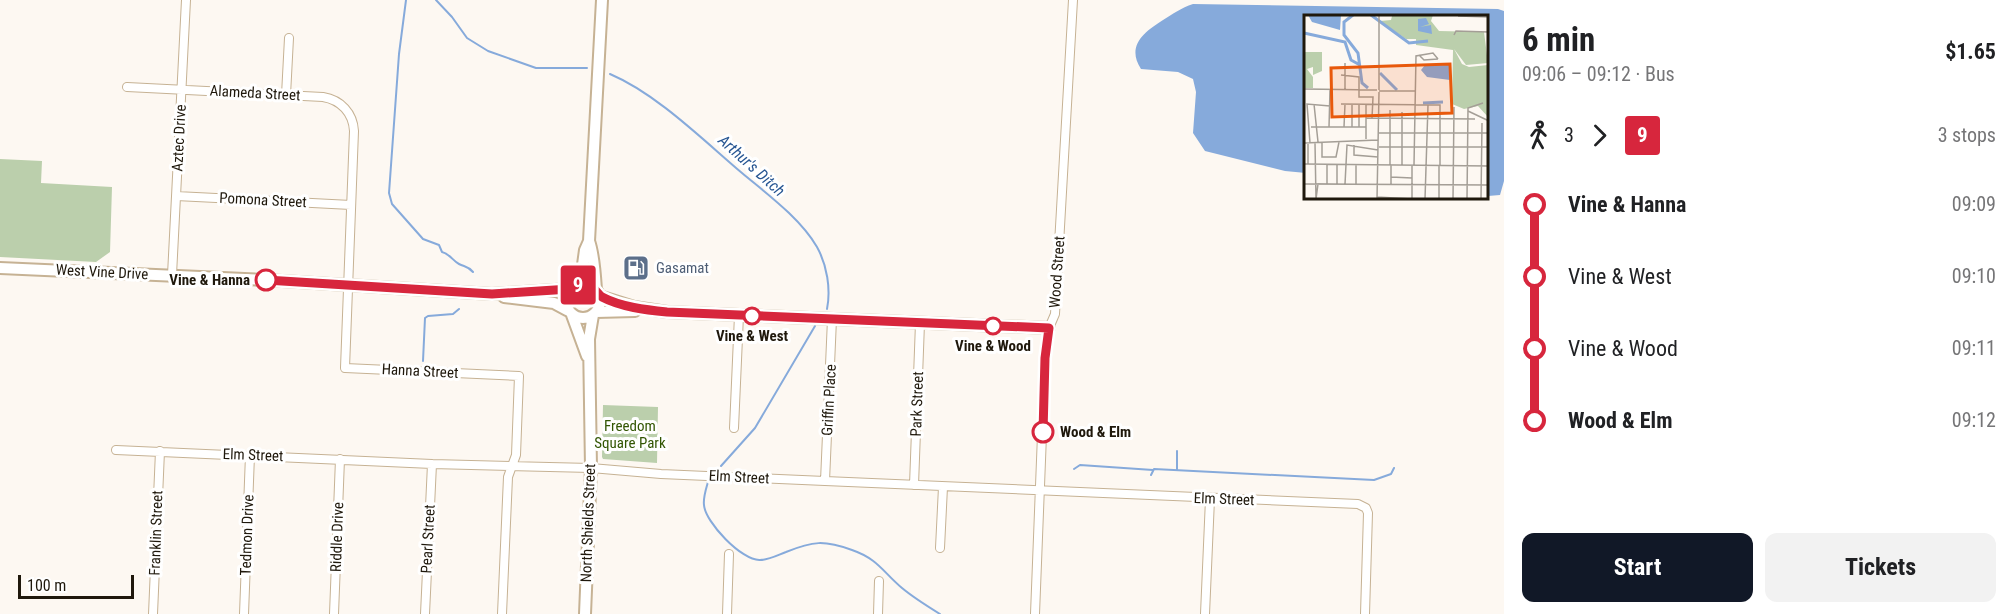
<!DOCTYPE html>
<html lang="en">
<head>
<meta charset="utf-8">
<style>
	:root { --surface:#fff; --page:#f2f2f2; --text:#202124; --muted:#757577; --accent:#111827 }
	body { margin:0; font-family:"Roboto Condensed",sans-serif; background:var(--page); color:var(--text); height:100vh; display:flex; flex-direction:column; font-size:22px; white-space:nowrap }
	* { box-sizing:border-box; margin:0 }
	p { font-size:20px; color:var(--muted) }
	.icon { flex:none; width:33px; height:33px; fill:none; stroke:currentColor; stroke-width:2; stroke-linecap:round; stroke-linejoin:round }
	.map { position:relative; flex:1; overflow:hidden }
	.panel { display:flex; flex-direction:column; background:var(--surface); width:510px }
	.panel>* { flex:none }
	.badge { padding:0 12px; border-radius:4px; font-size:21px; line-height:39px }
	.scale { position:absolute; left:18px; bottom:15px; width:116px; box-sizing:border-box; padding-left:6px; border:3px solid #1f180c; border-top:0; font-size:16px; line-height:21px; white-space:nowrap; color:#1f180c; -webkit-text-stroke:4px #fff; paint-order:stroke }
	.map>.badge { position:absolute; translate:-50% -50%; box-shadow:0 0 0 3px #fff }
	.legs { display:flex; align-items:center; gap:9px; height:66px; padding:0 18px; font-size:20px }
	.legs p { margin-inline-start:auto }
	.overview { display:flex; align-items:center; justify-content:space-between; height:102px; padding:0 18px }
	h1 { font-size:33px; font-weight:700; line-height:45px }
	.cta { display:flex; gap:12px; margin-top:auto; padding:12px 18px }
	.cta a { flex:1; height:69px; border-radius:12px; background:var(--accent); color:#fff; font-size:24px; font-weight:700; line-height:69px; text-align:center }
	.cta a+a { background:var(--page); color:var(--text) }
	ul { padding:0 18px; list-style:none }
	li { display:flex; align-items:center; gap:21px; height:72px; font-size:22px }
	li i { display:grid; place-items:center; width:9px; height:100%; margin:0 8px; background:currentColor }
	li i::after { content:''; width:15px; height:15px; margin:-8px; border:4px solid; border-radius:50%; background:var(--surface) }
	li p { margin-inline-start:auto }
	li:first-child i { background:linear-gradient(#0000 50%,currentColor 0) }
	li:last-child i { background:linear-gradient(currentColor 50%,#0000 0) }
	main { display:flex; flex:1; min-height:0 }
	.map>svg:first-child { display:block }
</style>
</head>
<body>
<main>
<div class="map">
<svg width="1504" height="614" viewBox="0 0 1504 614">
	<rect width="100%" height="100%" fill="#fdf8f2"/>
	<!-- green -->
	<path fill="#bbcfac" d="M0,159L42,161L41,183L112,187L110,252L96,262L0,257Z
		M603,405L658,407L657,463L603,459L602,457Z"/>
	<!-- water -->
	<path fill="#86aadb" d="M1193,4L1498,9L1504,11V181L1500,195L1488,196V16H1306V173L1285,171L1205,151L1193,133L1196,92L1193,79L1178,72L1141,69C1126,46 1144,32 1163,20C1173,14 1181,8 1193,4Z"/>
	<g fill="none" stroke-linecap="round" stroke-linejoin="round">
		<!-- stream -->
		<path stroke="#86aadb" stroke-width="2" d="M406,0L399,54L389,193L392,204L423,239L439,245L442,252C450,254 453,261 459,264C465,267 468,266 473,272
			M436,0L452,17L467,38L488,51L536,68H587
			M610,74C657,94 703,140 742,173C767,194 800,218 817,247C827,265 831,289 827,309
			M423,361L425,318L428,316L453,314L459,309
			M721,466L755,428L815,326
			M1074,469L1080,465L1153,470
			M1177,469V451
			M1151,475L1154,469L1374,480L1391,474L1394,468
			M708,482C706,489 703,498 704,505C705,522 742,561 760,560C769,560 778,555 786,552C813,541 824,540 852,550C878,559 883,572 902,588C914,598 927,606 940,614"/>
		<defs>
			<path id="street" d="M127,87L323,97C341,100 353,113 354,131L345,368L519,376L516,455L508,477L502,614
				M286,95L289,38
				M176,196L351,205
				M172,275L186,0
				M734,428L739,315
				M116,450L432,464L591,468L661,474L825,481L1358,504L1366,508L1368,513L1365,614
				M825,481L832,319
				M914,485L920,323
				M940,548L943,487
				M153,614L160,451
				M244,614L250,455
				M334,614L340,459
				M425,614L432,464
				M727,614L729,554
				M878,614L879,581
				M1035,614L1045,358L1049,328L1055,314L1073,0
				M1205,614L1210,499"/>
			<path id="secondary" d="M589,241C594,255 595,275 596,290
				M0,268L266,280L492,294L570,289
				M566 301a17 17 0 1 1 34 0a17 17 0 1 1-34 0Z
				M576,285L582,272L585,250L589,241L602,0
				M599,296L634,307L667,312L1049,328
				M504,297L554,303L567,310
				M596,312L635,311
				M572,315L587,356
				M585,614L591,468L589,339L593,315"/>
		</defs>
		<!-- street casing -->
		<use href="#street" stroke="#c6b294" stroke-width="10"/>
		<!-- secondary casing -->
		<use href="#secondary" stroke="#c6b294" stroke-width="14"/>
		<!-- street -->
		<use href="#street" stroke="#fff" stroke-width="8"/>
		<!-- secondary -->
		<use href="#secondary" stroke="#fff" stroke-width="10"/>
	</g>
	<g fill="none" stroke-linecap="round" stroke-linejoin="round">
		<defs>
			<path id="line-1" d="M266,280L492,294L570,289C576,285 581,283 588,285C595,287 597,294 602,297C621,307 646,310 667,312L1049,328L1045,358L1043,432"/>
		</defs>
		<!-- line-1 casing -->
		<use href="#line-1" stroke="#fff" stroke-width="14"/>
		<!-- line-1 -->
		<use href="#line-1" stroke="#d7263d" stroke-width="9"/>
	</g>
	<!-- icons -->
	<defs>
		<symbol id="fuel-square" viewBox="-11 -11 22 22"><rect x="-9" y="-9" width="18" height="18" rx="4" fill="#5c6f8a" stroke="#fff"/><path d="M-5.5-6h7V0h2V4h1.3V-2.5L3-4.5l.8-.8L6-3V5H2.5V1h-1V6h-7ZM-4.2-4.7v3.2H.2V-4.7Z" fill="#fff"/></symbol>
	</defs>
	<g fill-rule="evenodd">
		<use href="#fuel-square" x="621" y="253" width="30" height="30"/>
	</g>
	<!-- markers -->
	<g fill="#fff" stroke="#d7263d" stroke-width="3">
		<circle cx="266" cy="280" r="10"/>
		<circle cx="752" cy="316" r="8"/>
		<circle cx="993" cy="326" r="8"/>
		<circle cx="1043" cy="432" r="10"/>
	</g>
	<g text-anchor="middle" stroke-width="6" stroke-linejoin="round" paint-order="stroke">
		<!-- street labels -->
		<g font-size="15" fill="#1f180c" stroke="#fff">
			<text transform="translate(255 93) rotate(3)" y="5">Alameda Street</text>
			<text transform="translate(179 138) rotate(-87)" y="5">Aztec Drive</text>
			<text transform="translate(263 200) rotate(3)" y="5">Pomona Street</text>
			<text transform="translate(102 272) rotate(3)" y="5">West Vine Drive</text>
			<text transform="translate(1057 272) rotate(-86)" y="5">Wood Street</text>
			<text transform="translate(420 371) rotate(3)" y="5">Hanna Street</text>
			<text transform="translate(829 400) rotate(-87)" y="5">Griffin Place</text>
			<text transform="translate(917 404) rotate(-88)" y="5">Park Street</text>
			<text transform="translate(253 455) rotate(2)" y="5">Elm Street</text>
			<text transform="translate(739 477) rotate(3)" y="5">Elm Street</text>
			<text transform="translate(1224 499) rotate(2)" y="5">Elm Street</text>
			<text transform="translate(588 523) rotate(-88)" y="5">North Shields Street</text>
			<text transform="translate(156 533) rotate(-88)" y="5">Franklin Street</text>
			<text transform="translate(247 535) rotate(-88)" y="5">Tedmon Drive</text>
			<text transform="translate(337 537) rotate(-88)" y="5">Riddle Drive</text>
			<text transform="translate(428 539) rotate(-87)" y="5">Pearl Street</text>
		</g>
		<!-- service labels -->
		<g font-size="15" fill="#4e5e75" stroke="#fff" text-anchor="start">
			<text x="656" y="273">Gasamat</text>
		</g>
		<!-- stop labels -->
		<g font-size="15" font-weight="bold" fill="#1f180c" stroke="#fff">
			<text x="250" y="285" text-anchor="end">Vine &amp; Hanna</text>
			<text x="752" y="341">Vine &amp; West</text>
			<text x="993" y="351">Vine &amp; Wood</text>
			<text x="1060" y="437" text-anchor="start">Wood &amp; Elm</text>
		</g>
		<!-- park labels -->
		<g font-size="15" fill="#325603" stroke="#fff">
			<text x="630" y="431">Freedom<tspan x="630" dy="17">Square Park</tspan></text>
		</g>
		<!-- water labels -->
		<g font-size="16" font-style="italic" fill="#265592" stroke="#fff">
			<text transform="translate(752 165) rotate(42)" y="6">Arthur's Ditch</text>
		</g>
	</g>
	<!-- overview -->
	<g transform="translate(1304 15)">
		<rect width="184" height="184" fill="#fdf8f2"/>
		<path d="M129,0L127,6L135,16L180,17L184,48L162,50L150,34L158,49L165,52L184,50V102L174,91L160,94L148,89L149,35L112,30V24H102L76,6L87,5L88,1ZM0,37H18V56L9,60V52L3,54L9,62V73H0Z" fill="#bbcfac"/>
		<path d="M4,0H37L36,15L8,7ZM122,3L125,9L116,12L127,10L128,19L114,16V4ZM121,50H146V65L123,62L117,55Z" fill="#86aadb"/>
		<path fill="none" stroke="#86aadb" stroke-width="3" d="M49,0L40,7V20L54,38L58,68L64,73M67,0L105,28L124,26M0,18L41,27L47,45L56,50M76,58L93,75M119,88L139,87"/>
		<path fill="none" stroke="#a49e96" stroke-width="1.5" d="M154,1L185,2M150,20L152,16L185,17M115,40L120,45L134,44M37,60L55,62V82H69L68,103M0,74L73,75M41,75V48M75,75V0M75,76H111M10,89L14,127M37,89L136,90V151M164,96L185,106M62,103L171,104M7,112H62M25,112L26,75M40,112L41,89M48,112V89M55,112V89M75,118H185M62,124V89M18,127V142H32L35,127M0,128L74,125M6,128L3,89L26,91M11,128L12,184M50,130V140L74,142M75,132H185M0,149L185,151M4,149V129M86,150V95M98,150V97M110,150L112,41L129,38L134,44M87,162L108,163M0,169L185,170M23,169V149M33,169V149M41,169L43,130L74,135M52,169V150M87,169V150M73,182L108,184M0,184H50M12,184L14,169L185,170M73,184L75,77M108,184V150M121,184L124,90M135,184V151M149,184L150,92M163,184L164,93L179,88M177,184L178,108"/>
		<path fill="#e8590c" fill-opacity="0.15" stroke="#e8590c" stroke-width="3" d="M146,49L148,98L28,102L27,53Z"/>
		<rect width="184" height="184" fill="none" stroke="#1f180c" stroke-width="3"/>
	</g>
</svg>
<div class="scale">100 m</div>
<b class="badge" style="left:578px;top:285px;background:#d7263d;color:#fff">9</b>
</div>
<section class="panel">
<div class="overview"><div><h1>6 min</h1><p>09:06 – 09:12 · Bus</p></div><b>$1.65</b></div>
<div class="legs"><svg class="icon" aria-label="walk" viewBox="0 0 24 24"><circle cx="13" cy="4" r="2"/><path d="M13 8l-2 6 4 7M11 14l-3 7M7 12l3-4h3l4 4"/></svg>3<svg class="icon" aria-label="forward" viewBox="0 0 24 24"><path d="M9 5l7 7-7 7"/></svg><b class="badge" style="background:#d7263d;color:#fff">9</b><p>3 stops</p></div>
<ul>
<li><i style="color:#d7263d"></i><b>Vine &amp; Hanna</b><p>09:09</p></li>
<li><i style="color:#d7263d"></i><span>Vine &amp; West</span><p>09:10</p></li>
<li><i style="color:#d7263d"></i><span>Vine &amp; Wood</span><p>09:11</p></li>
<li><i style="color:#d7263d"></i><b>Wood &amp; Elm</b><p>09:12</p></li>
</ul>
<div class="cta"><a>Start</a><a>Tickets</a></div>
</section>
</main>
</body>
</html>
